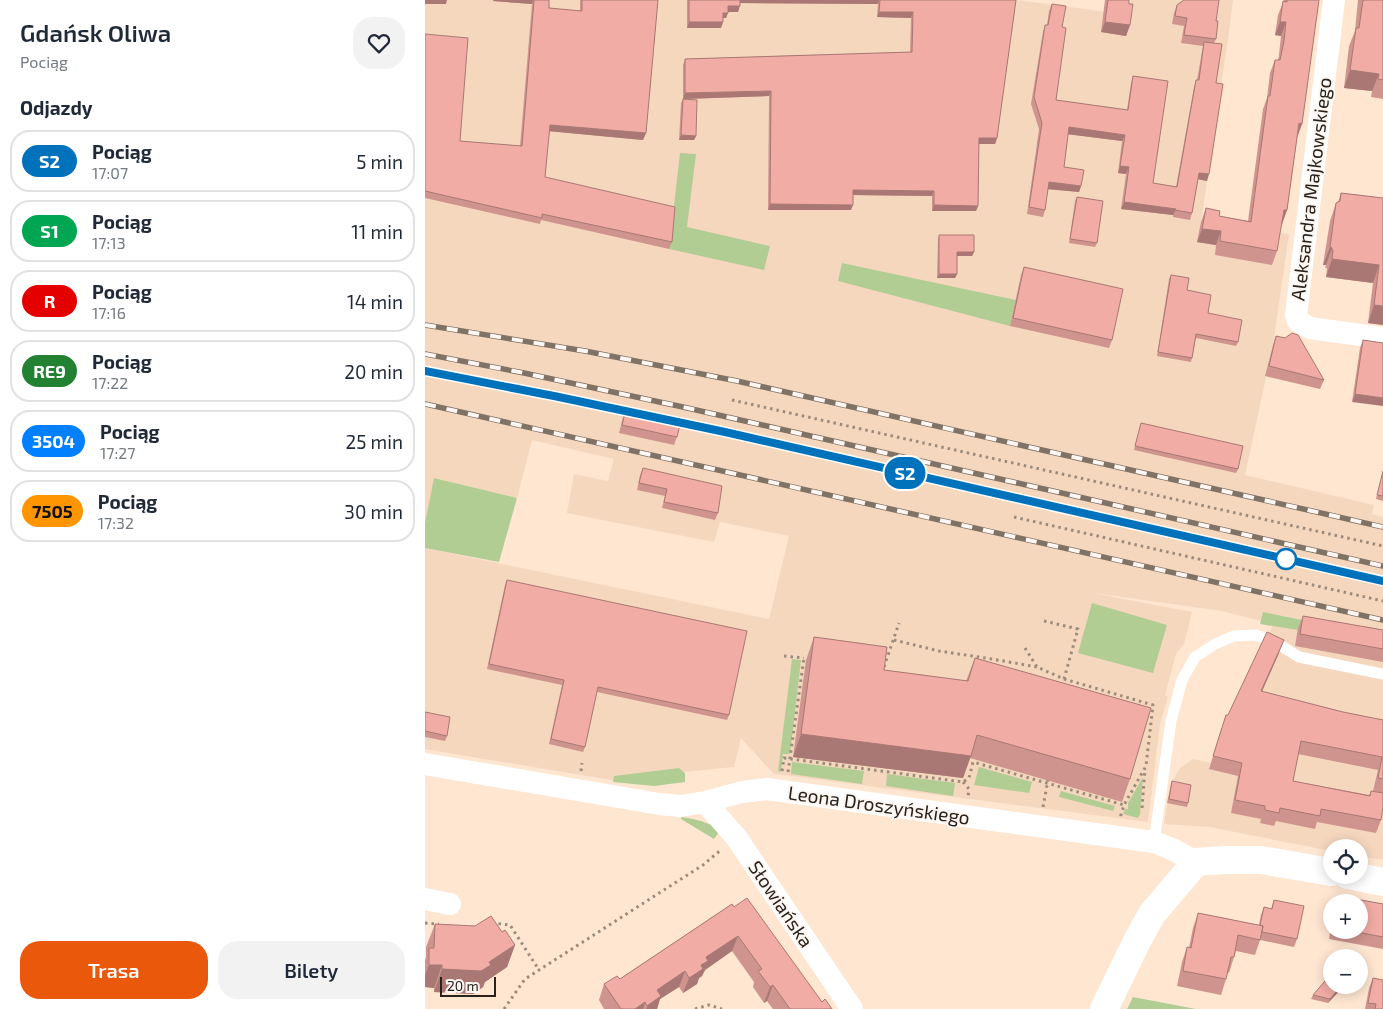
<!DOCTYPE html>
<html lang="pl">
<head>
<meta charset="utf-8">
<style>
	:root { --surface:#fff; --page:#f2f2f3; --text:#1f2937; --muted:#747a83; --line:#e0e1e3; --accent:#ea580c }
	body { margin:0; font-family:"Exo 2",sans-serif; background:var(--page); color:var(--text); height:100vh; display:flex; flex-direction:column; font-size:19px; white-space:nowrap }
	* { box-sizing:border-box; margin:0 }
	p { font-size:16px; color:var(--muted) }
	.icon { flex:none; width:28px; height:28px; fill:none; stroke:currentColor; stroke-width:2; stroke-linecap:round; stroke-linejoin:round }
	.map { position:relative; flex:1; overflow:hidden }
	.drawer { display:flex; flex-direction:column; background:var(--surface); width:425px }
	.drawer>* { flex:none }
	.badge { padding:0 10px; border-radius:16px; font-size:18px; line-height:32px }
	.tools { position:absolute; left:898px; top:839px; display:grid; gap:10px }
	.tools a { display:grid; place-items:center; width:45px; height:45px; border-radius:50%; background:var(--surface); box-shadow:0 2px 12px #0003; font-size:25px }
	.scale { position:absolute; left:15px; bottom:12px; width:56px; box-sizing:border-box; padding-left:5px; border:2px solid #2a221a; border-top:0; font-size:14px; line-height:18px; white-space:nowrap; color:#2a221a; -webkit-text-stroke:4px #fcf7f3; paint-order:stroke }
	.map>.badge { position:absolute; translate:-50% -50%; box-shadow:0 0 0 2px #fff }
	h2 { padding:0 20px; font-size:19px; line-height:45px }
	.round { display:grid; place-items:center; flex:none; width:52px; height:52px; border-radius:20px; background:var(--page) }
	.overview { display:flex; align-items:center; justify-content:space-between; height:85px; padding:0 20px }
	h1 { font-size:24px; font-weight:600; line-height:38px }
	.button { display:flex; gap:10px; margin-top:auto; padding:10px 20px }
	.button a { flex:1; height:58px; border-radius:20px; background:var(--accent); color:#fff; font-size:20px; font-weight:600; line-height:58px; text-align:center }
	.button a+a { background:var(--page); color:var(--text) }
	ul { padding:0; list-style:none }
	li { display:flex; align-items:center; gap:15px; height:62px; margin:0 10px 8px; padding:0 10px; border:2px solid var(--line); border-radius:20px }
	li div { flex:1 }
	li b { display:block; font-size:19px }
	li em { font-style:normal }
	li .badge { min-width:55px; font-weight:700; text-align:center }
	main { display:flex; flex:1; min-height:0 }
	.map>svg:first-child { display:block }
</style>
</head>
<body>
<main>
<section class="drawer">
<div class="overview"><div><h1>Gdańsk Oliwa</h1><p>Pociąg</p></div><a class="round"><svg class="icon" aria-label="heart" viewBox="0 0 24 24"><path d="M12 20l-8-8c-3-5 5-10 8-4 3-6 11-1 8 4z"/></svg></a></div>
<h2>Odjazdy</h2>
<ul>
<li><span class="badge" style="background:#0072bc;color:#fff">S2</span><div><b>Pociąg</b><p>17:07</p></div><em>5 min</em></li>
<li><span class="badge" style="background:#00a651;color:#fff">S1</span><div><b>Pociąg</b><p>17:13</p></div><em>11 min</em></li>
<li><span class="badge" style="background:#e50000;color:#fff">R</span><div><b>Pociąg</b><p>17:16</p></div><em>14 min</em></li>
<li><span class="badge" style="background:#238132;color:#fff">RE9</span><div><b>Pociąg</b><p>17:22</p></div><em>20 min</em></li>
<li><span class="badge" style="background:#0080ff;color:#fff">3504</span><div><b>Pociąg</b><p>17:27</p></div><em>25 min</em></li>
<li><span class="badge" style="background:#ff9500;color:#111">7505</span><div><b>Pociąg</b><p>17:32</p></div><em>30 min</em></li>
</ul>
<div class="button"><a>Trasa</a><a>Bilety</a></div>
</section>
<div class="map">
<svg width="958" height="1009" viewBox="0 0 958 1009">
	<rect width="100%" height="100%" fill="#fee6d1"/>
	<!-- built -->
	<path fill="#f5d7be" d="M0,0H592L704,15L706,0H808L804,32L776,222L864,234L848,345L820,475L949,505L947,514L958,517V636L838,612L836,621L797,611L668,593L767,612L759,644L751,654L740,695L743,697L735,724L723,822L351,774L348,773L316,738L309,767L257,772L192,781L0,749V548L344,619L364,536L295,522L289,542L142,513L149,474L183,481L189,459L107,440L92,498L10,478L0,523Z
		M848,625L873,630V628L958,643V860L934,856V848H906V851L785,827L739,824L745,785L755,768L768,759L786,763L796,728H798Z"/>
	<!-- green -->
	<path fill="#b1cd94" d="M255,153L271,154L262,227L345,246L339,270L244,249Z
		M417,263L591,300L585,326L413,281Z
		M9,478L92,498L74,562L0,548V523Z
		M667,603L742,625L728,673L653,653Z
		M838,612L958,636L874,628L873,630L835,624Z
		M367,659L376,660L365,754H358L356,772L353,771Z
		M367,762L439,771L437,784L366,774Z
		M554,767L607,782L604,793L549,785Z
		M254,768L260,773V782L229,786L188,782L189,776Z
		M462,774L530,783L528,796L461,786Z
		M718,777L715,814L713,818L698,814L700,809H703V803Z
		M636,791L690,806L688,811L634,797Z
		M257,817C268,819 288,822 294,832L289,839L256,819Z
		M708,997L771,1009H702Z"/>
	<g fill="none" stroke-linecap="round" stroke-linejoin="round">
		<!-- path -->
		<path stroke="#9c8b7c" stroke-width="3" stroke-dasharray="2.5 4" stroke-linecap="butt" d="M307,400L958,546
			M589,517L958,601
			M619,621L653,629L639,679
			M469,640L514,651L567,659L612,667
			M600,648L612,667L639,679L728,705L721,766L699,805L695,818
			M359,656L379,658
			M459,667L474,623
			M156,771L157,763
			M357,771L359,758L538,782L544,778L548,762L699,805
			M363,772L379,658
			M538,782L544,789L543,797
			M618,807L623,780
			M717,808L720,769
			M0,923L14,924
			M67,923L85,925L114,970
			M79,1009L100,979L278,865L297,849
			M270,1009L284,1005L297,1009"/>
		<!-- lane -->
		<path stroke="#fff" stroke-width="11" d="M729,842L746,721L757,680L770,657L790,644L809,636L830,635L847,640L874,657L958,674"/>
		<!-- street -->
		<path stroke="#fff" stroke-width="22" d="M909,0L871,315L873,321L885,328L958,338
			M0,764L234,804L255,806L280,802L317,792L342,789L729,842L747,849L771,862
			M280,802L311,837L427,1009
			M0,899L25,904"/>
		<!-- secondary -->
		<path stroke="#fff" stroke-width="28" d="M923,875L958,882
			M679,1009L713,939L727,914L771,862L800,860H836L906,872"/>
		<defs>
			<path id="rail" d="M0,325L160,351L312,381L958,527
				M0,354L99,373L258,407L958,566
				M0,371L214,414
				M0,404L958,620
				M241,420L958,581"/>
		</defs>
		<!-- rail casing -->
		<use href="#rail" stroke="#807265" stroke-width="5.5"/>
		<!-- rail -->
		<use href="#rail" stroke="#fcf7f3" stroke-width="4" stroke-dasharray="11" stroke-linecap="butt"/>
	</g>
	<!-- wall -->
	<path fill="#cf948e" d="M68,0H124V8L155,11V0H233L221,133L218,140L124,131L120,177L247,242L244,249L116,220L115,224L0,198V34L35,141L95,146L107,4L68,1Z
		M262,0H591L572,138L570,144H554L553,206L551,211H507V196L428,195L426,210H343L344,96L258,99V65L260,59L485,52L486,18L452,17L453,4L315,3L313,12H303L301,18H298L296,28H262Z
		M680,0H704L705,25L701,36L676,32Z
		M859,0H894L872,138L862,210L857,224H856L852,251L847,265L790,255L791,245L772,242L776,222L781,208L794,216L823,221L838,109L842,98L845,73L850,60H853L854,55L856,36L850,35L853,15Z
		M933,0H958V99L946,97L947,91L919,88L924,46L930,31Z
		M627,4L637,27L631,100L702,110L706,83L708,76L728,183L751,187L769,87L771,80H772L778,46L756,43L759,26L747,24L749,13L752,5L791,21V39L789,43L791,83L782,181L773,179L767,213L765,220L748,217V215L696,209L701,174L693,173L697,141L643,134L639,167L656,186L654,192L623,189L620,210L618,217L602,214L614,129L606,104L618,32L620,25H622L624,11Z
		M258,99L271,136L269,140H254L256,103Z
		M916,193L958,198V325L943,323L948,283L901,277L902,268H900L901,265H898L905,221L911,203L913,202Z
		M652,197L672,243L670,247L644,243L650,201Z
		M514,235L549,252L547,256H532V274L530,278H512L513,239Z
		M599,267L687,340L684,348L585,326L596,275Z
		M746,275L762,290L783,313L813,342L811,346L771,338L767,358L766,362L732,356L744,279Z
		M851,336L899,380L895,389L840,376L848,345Z
		M938,340L958,343L927,402L935,348Z
		M201,409L252,437L249,445L194,433L198,417Z
		M716,423L813,469L811,473L709,450Z
		M218,468L293,513L290,520L237,508L240,496L212,490L215,475Z
		M958,471V501L951,499Z
		M82,580L304,715L302,720L172,692L160,747L158,752L124,744L137,685L62,669L80,585Z
		M878,616L958,630V662L870,646L873,628Z
		M389,637L459,670L541,681L550,658L705,779L697,802L545,758L538,778L368,757L381,660Z
		M854,653L837,692L918,712L958,720V793L948,791L953,770L873,754L868,781L944,795L946,791L956,820L951,833L892,822L890,829L851,821L849,826L835,823L836,819L806,813L813,776L784,769L801,715H803Z
		M0,712L22,736L20,741L0,737Z
		M747,781L763,803L762,807L742,803Z
		M914,896L958,904V949L904,939L906,927V930H934V902H912Z
		M849,900L872,939L869,947L835,940L830,955L811,951L809,957L804,973L803,972L801,979L796,995L752,986L757,962L762,947L764,948L768,928L773,913L834,925L836,915L839,907L846,909Z
		M307,904L397,1002L407,1009H348L342,1001L339,1003L328,987L329,982L307,951L280,970L277,976L274,978L272,984L258,993L254,987L235,999L232,1009H179L174,1000L179,984L195,979Z
		M10,924L77,932L90,945L82,967L60,982L58,987L48,994L9,992V988L0,987V960L1,957V947Z
		M948,978L958,1009H940L944,988Z
		M920,985L903,1003L886,999L888,995Z"/>
	<!-- shaded-wall -->
	<path fill="#a97874" d="M0,0H22L21,4H0Z
		M69,0H108L107,4L68,1Z
		M314,0H454L453,4L313,3Z
		M303,6H315L313,12H301Z
		M454,12H488L486,18L452,17Z
		M298,13H303L301,18H296Z
		M264,22H298L296,28H262Z
		M680,22L705,25L701,36L676,32Z
		M855,22H861L856,36L850,35Z
		M925,70L954,74L947,91L919,88Z
		M346,91L344,96L258,99L260,93Z
		M874,123L877,124L872,138Z
		M125,125L221,133L218,140L122,131Z
		M644,127L700,135L697,141L641,134Z
		M256,135L271,136L269,140H254Z
		M554,138H572L570,144H552Z
		M695,166L704,167L701,174L693,173Z
		M774,173L784,174L782,181L772,179Z
		M624,182L656,186L654,192L621,189Z
		M428,190L509,191L507,196L426,195Z
		M699,202L751,209L748,215L696,209Z
		M345,204L428,205L426,210H343Z
		M509,205L553,206L551,211H507Z
		M859,210H862L857,224H854Z
		M777,229L796,231L791,245L772,242Z
		M905,247L907,248L901,265H898Z
		M532,252H549L547,256H531Z
		M907,259L954,265L948,283L901,277Z
		M514,274H532L530,278H512Z
		M949,305L958,306V325L943,323Z
		M930,394L958,398V406L927,402Z
		M859,640L854,653L831,704L836,691Z
		M376,734L546,756L538,778L368,757Z
		M313,936L307,951L280,970L277,976L274,978L272,984L258,993L264,978L281,957Z
		M90,945L82,967L60,982L58,987L48,994L9,992L17,969L64,962Z
		M4,965H17L9,988L0,987V975Z
		M260,971L254,987L235,999L232,1009H221L232,990Z
		M348,985L342,1001L339,1003L345,987Z
		M917,985H920L903,1003L905,999Z
		M220,1002L218,1009H210Z"/>
	<!-- building -->
	<path fill="#f1aca5" stroke="#a97874" d="M109,0H124V8L157,11V0H233L221,133L125,125L120,177L250,207L247,242L117,214V218L0,191V34L43,38L35,141L97,146Z
		M264,0H315V6H303V13H298V22H264Z
		M455,0H591L572,138H554L553,206L509,205V191L428,190V205L345,204L346,91L260,93V59L487,52L488,12H454Z
		M683,0H704V4H708L705,25L680,22Z
		M759,0H794L791,21H793L791,39L759,35L762,18L750,16L752,5Z
		M862,0H894L877,124L874,123L862,210H859L852,251L795,241L796,231L777,229L781,208L795,211L794,216L826,222L843,96H845L850,60H855L859,41L861,22H855L858,1L862,2Z
		M938,0H958V80L953,79L954,74L925,70L931,28H934Z
		M627,4L641,6L637,27L641,28L631,100L703,110L708,76L743,81L728,183L752,187L771,80H774L779,42L797,44L791,83L798,84L784,174L774,173L767,213L750,210L751,209L699,202L704,167L695,166L700,135L644,127L639,167L659,170L656,186L624,182L620,210L604,207L617,123L609,97L620,25H623Z
		M258,99L272,100L271,136L256,135Z
		M916,193L958,198V306L949,305L954,265L907,259L908,250H907V248L905,247L911,203L915,201Z
		M652,197L678,201L672,243L645,239Z
		M514,235H549V252H532V274H514Z
		M599,267L698,289L687,340L588,318Z
		M746,275L764,278L762,290L786,295L783,313L817,320L813,342L771,334L767,358L733,352Z
		M867,333L873,335L899,380L844,366L851,336L860,338Z
		M938,340L958,343V398L930,394Z
		M201,409L256,421L252,437L197,425Z
		M716,423L818,446L813,469L710,446Z
		M218,468L297,486L293,513L239,502L242,489L214,483Z
		M958,471V496L952,495Z
		M82,580L322,631L304,715L173,687L160,747L126,739L139,680L64,664Z
		M878,616L958,630V649L875,634Z
		M842,632L859,640L836,691L918,712L958,720V779L953,778L957,757L876,741L868,781L945,796L946,791L958,793V807L956,820L896,809L895,816L855,808L854,813L840,810V806L810,800L817,763L788,756L801,715H803Z
		M389,637L462,647L459,670L543,681L550,658L726,708L705,779L552,735L546,756L376,734Z
		M0,712L25,717L22,736L0,731Z
		M747,781L766,785L763,803L744,799Z
		M914,896L958,904V937L922,930H934V902H913Z
		M322,898L397,1002L400,999L407,1009H365L348,985L345,987L333,971L337,969L313,936L281,957L283,961L276,965L278,969L264,978L260,971L232,990L236,996L222,1006L220,1002L210,1009H196L179,984L192,976L195,979L307,904L309,907Z
		M849,900L879,906L872,939L837,932L838,926L835,925L839,907L847,909Z
		M773,913L838,926L835,940L813,935L809,957H806L801,979L758,971L762,947L766,948Z
		M66,916L77,932L80,930L90,945L64,962L66,965L56,971L17,969V965H4V948H9L10,924L50,926Z
		M906,974V985H917L905,999L888,995Z
		M948,978L958,980V1009H950L951,1004L943,1003Z"/>
	<g fill="none" stroke-linecap="round" stroke-linejoin="round">
		<defs>
			<path id="line" d="M0,371L129,396L300,432L958,581"/>
		</defs>
		<!-- line casing -->
		<use href="#line" stroke="#fff" stroke-width="11"/>
		<!-- line -->
		<use href="#line" stroke="#0072bc" stroke-width="8"/>
	</g>
	<!-- markers -->
	<circle fill="#fff" stroke="#0072bc" stroke-width="2.5" cx="861" cy="559" r="10"/>
	<g text-anchor="middle" stroke-width="4" stroke-linejoin="round" paint-order="stroke">
		<!-- street labels -->
		<g font-size="19" fill="#2a221a" stroke="#fcf7f3">
			<text transform="translate(886 189) rotate(-83)" y="7">Aleksandra Majkowskiego</text>
			<text transform="translate(454 805) rotate(8)" y="7">Leona Droszyńskiego</text>
			<text transform="translate(356 904) rotate(56)" y="7">Słowiańska</text>
		</g>
	</g>
</svg>
<div class="tools">
<a><svg class="icon" aria-label="locate" viewBox="0 0 24 24"><circle cx="12" cy="12" r="6"/><path d="M12 2v4M12 18v4M2 12h4M18 12h4"/></svg></a>
<a>+</a>
<a>−</a>
</div>
<div class="scale">20 m</div>
<b class="badge" style="left:480px;top:473px;background:#0072bc;color:#fff">S2</b>
</div>
</main>
</body>
</html>
